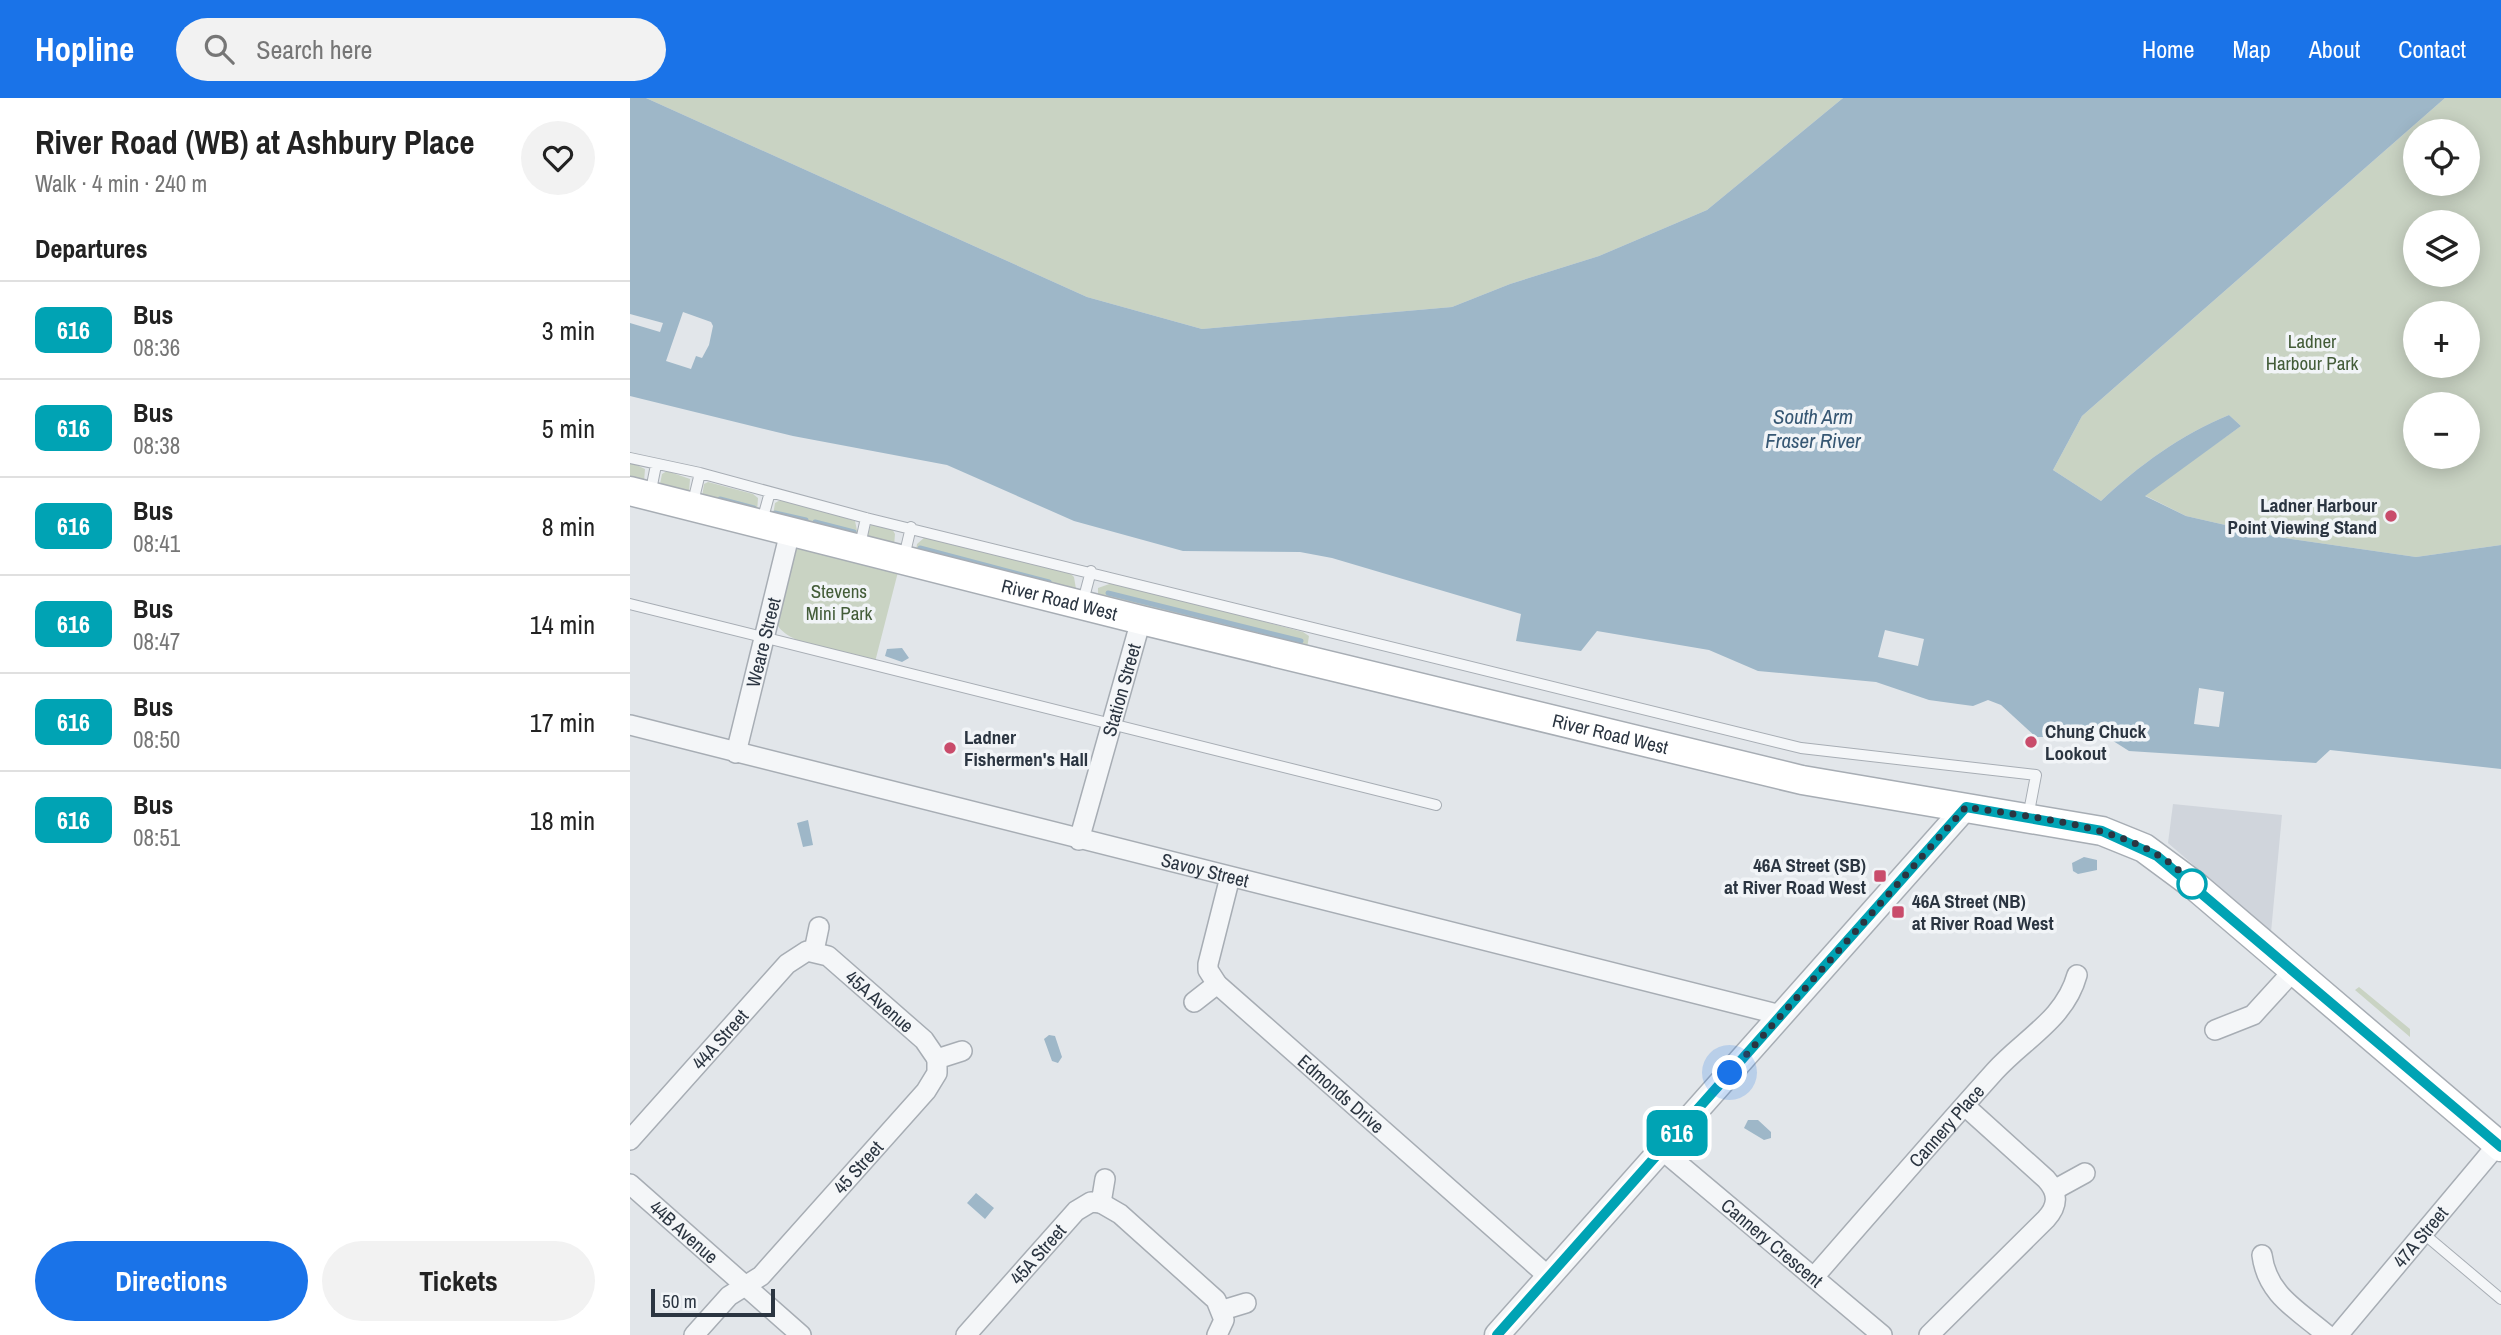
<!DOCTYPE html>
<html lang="en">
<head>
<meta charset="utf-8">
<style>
	:root { --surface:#fff; --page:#f2f2f2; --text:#222; --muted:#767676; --line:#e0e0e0; --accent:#1a73e8 }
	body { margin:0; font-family:"Archivo Narrow",sans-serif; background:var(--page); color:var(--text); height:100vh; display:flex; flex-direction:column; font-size:26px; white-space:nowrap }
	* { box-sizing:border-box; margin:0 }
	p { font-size:23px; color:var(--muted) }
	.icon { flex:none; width:38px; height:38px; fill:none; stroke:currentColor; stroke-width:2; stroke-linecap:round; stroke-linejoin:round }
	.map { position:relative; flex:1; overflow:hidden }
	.panel { display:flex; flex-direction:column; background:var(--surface); width:630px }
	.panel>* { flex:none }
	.badge { padding:0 14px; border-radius:10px; font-size:24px; line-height:46px }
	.fabs { position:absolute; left:1773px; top:21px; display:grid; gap:14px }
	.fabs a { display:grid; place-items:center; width:77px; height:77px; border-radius:50%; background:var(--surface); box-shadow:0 4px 18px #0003; font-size:35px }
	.scale { position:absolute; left:21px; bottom:18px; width:124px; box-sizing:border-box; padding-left:7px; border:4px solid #2b3541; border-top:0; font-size:19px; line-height:24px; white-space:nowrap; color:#2b3541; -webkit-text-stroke:5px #f1f4f7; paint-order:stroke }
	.you { position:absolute; width:35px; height:35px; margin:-18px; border:5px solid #fff; border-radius:50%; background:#1a73e8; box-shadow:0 0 0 10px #1a73e833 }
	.map>.badge { position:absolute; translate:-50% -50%; box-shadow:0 0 0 4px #fff }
	h2 { padding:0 35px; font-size:26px; line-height:63px }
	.round { display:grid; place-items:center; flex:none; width:74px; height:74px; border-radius:37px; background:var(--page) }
	.overview { display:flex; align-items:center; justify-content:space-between; height:119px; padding:0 35px }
	h1 { font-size:33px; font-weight:700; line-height:52px }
	.action { display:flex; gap:14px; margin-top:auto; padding:14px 35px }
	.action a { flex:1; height:80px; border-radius:42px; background:var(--accent); color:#fff; font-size:28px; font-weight:700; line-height:80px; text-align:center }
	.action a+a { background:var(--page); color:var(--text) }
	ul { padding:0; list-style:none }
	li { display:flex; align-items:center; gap:21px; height:98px; padding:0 35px; border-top:2px solid var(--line) }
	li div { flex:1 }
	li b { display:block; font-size:26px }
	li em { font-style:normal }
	li .badge { min-width:77px; font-weight:700; text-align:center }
	header { display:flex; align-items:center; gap:42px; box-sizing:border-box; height:98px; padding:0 35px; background:var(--accent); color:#fff }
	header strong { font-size:33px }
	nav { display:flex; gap:38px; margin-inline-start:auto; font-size:24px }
	.search { width:490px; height:63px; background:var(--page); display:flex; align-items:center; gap:18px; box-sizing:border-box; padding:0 24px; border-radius:38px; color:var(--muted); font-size:26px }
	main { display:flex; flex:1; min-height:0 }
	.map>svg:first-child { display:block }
</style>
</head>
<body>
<header>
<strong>Hopline</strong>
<div class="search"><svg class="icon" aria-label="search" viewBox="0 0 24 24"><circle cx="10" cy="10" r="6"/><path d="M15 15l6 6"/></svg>Search here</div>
<nav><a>Home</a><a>Map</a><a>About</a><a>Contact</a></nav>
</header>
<main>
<section class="panel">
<div class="overview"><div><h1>River Road (WB) at Ashbury Place</h1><p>Walk · 4 min · 240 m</p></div><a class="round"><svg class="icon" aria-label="heart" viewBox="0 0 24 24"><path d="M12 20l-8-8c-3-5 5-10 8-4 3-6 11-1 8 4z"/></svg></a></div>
<h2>Departures</h2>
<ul>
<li><span class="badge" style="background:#00a3b4;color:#fff">616</span><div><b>Bus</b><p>08:36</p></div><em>3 min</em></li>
<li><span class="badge" style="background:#00a3b4;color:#fff">616</span><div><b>Bus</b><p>08:38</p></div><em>5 min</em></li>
<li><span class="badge" style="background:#00a3b4;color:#fff">616</span><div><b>Bus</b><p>08:41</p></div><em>8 min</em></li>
<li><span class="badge" style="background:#00a3b4;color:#fff">616</span><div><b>Bus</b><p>08:47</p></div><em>14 min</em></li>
<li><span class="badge" style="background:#00a3b4;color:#fff">616</span><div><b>Bus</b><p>08:50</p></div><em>17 min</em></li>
<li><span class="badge" style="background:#00a3b4;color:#fff">616</span><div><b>Bus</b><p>08:51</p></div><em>18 min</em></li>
</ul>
<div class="action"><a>Directions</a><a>Tickets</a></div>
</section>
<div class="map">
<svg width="1871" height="1237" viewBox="0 0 1871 1237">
	<rect width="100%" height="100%" fill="#e2e6ea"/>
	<!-- built -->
	<path fill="#d0d5dc" d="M1543,706L1652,717L1641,834L1538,745Z"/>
	<!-- green -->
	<path fill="#c9d3c3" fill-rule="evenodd" d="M16,0H1213L1077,112L969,158L880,186L822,209L572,231L457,199Z
		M1815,0H1871V447L1786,459L1648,439L1556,418L1514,397L1611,328L1599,317C1552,336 1508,368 1471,403L1423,372L1452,318ZM1785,33H1838V86H1785ZM1785,124H1838V177H1785ZM1785,215H1838V268H1785ZM1785,306H1838V359H1785Z
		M0,364L15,371L14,384H0Z
		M37,373L60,381L59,394L30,386L32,376Z
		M78,384L123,396L128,400L127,414L72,399L74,386Z
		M152,401L225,423L228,437L143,417L145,405Z
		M241,426L261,429L265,436L264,448L237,439Z
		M295,439L438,473L444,479L446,491L286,453L287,446Z
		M167,448L269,470L245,564C223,558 151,547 146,523C144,508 162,464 167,448Z
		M485,484L673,534L679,538L677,550L468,499V490Z
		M1729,889L1780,931V939L1725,892Z"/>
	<!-- water -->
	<path fill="#9eb7c8" d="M0,0H16L457,199L572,231L822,209L880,186L969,158L1077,112L1213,0H1815L1452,318L1423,372L1471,403C1508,368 1552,336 1599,317L1611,328L1515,398L1556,418L1648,439L1786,459L1871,447V671L1700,652L1686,665L1499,653L1469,634L1449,631L1429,639H1406L1371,607L1358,602L1343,608L1328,606L1299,602L1246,584L1128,573L1079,552L967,533L951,553L886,543L891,516L702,460L670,454L553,453L444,423L317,367L163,338L0,298Z
		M272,550L279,560L272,564L255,558L257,551Z
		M178,722L183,747L173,749L167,725Z
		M1454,759L1467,762V772L1448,776L1443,773L1442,765Z
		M419,937L425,938L432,959L428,965L422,963L414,941Z
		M1118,1022H1128L1141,1034V1040L1134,1042L1114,1030Z
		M346,1095L364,1110L355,1121L337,1105Z"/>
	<!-- pier -->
	<path fill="#e2e6ea" d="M53,214L81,224L83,228L79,247L72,260L66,258L61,271L36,263Z
		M0,216L33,225L30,234L0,225Z
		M1255,532L1294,541L1288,568L1248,559Z
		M1569,590L1594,594L1589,629L1564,626Z"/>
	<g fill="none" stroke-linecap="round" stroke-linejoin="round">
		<!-- stream -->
		<path stroke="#9eb7c8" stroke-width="5" d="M90,401L124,410
			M145,415L176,422
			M185,424L224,434
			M290,450L419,484
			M478,495L671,543"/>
		<defs>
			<path id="service" d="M0,360L70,375L236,420L1171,650L1406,677L1398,719
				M20,397L26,367
				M62,408L70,375
				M132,423L140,394
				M230,447L236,420
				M274,459L281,429
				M453,503L461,473
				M0,506L806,707
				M1794,1136L1871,1201"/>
			<g id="minor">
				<path id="s1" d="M0,627L1151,917"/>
				<path id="s2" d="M106,655L160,434"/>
				<path id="s3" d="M449,742L511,522"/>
				<path id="s4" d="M600,779L578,866V872L587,886L919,1179"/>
				<path d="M184,853L189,829"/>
				<path d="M564,904L587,886"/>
				<path d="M1585,932L1623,917L1664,872"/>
				<path id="s5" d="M0,1042L157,866L177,853L198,858L294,942L307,961"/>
				<path id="s6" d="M1032,1052L1252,1237"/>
				<path id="s7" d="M0,1086L171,1237"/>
				<path d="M1424,1092L1455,1075"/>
				<path d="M471,1105L490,1116L586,1202L594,1222L587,1237"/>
				<path d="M1632,1157C1637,1197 1668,1212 1697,1237"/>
				<path id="s8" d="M1184,1179C1244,1110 1304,1041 1365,973C1394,941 1435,921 1447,877"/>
				<path d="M593,1212L616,1205"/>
				<path id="s9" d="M64,1237L99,1198L131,1178L296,993L307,975V961L332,953"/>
				<path id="s10" d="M336,1237L446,1113L461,1104L471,1105L475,1081"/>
				<path d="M1299,1237L1416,1121C1428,1108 1429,1095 1416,1081L1335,1008"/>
				<path id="s11" d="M1708,1237L1868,1046"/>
			</g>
			<path id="tertiary" d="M867,1237L1336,709"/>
			<g id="secondary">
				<path id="s12" d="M0,393L511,522L1172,682L1472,733L1514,750L1564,787L1871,1049"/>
			</g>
		</defs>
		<!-- service casing -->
		<use href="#service" stroke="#a7adb4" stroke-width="12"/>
		<!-- minor casing -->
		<use href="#minor" stroke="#a7adb4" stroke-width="22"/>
		<!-- tertiary casing -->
		<use href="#tertiary" stroke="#a7adb4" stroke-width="27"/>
		<!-- secondary casing -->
		<use href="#secondary" stroke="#a7adb4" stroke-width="31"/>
		<!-- service -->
		<use href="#service" stroke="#f4f6f8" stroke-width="10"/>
		<!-- minor -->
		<use href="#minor" stroke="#f4f6f8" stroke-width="19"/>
		<!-- tertiary -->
		<use href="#tertiary" stroke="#f4f6f8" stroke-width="24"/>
		<!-- secondary -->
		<use href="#secondary" stroke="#fff" stroke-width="28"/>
	</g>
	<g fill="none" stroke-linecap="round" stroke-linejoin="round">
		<defs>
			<path id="line" d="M867,1237L1336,709L1472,733L1527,758L1871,1049"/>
		</defs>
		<!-- line casing -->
		<use href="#line" stroke="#fff" stroke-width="16"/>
		<!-- line -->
		<use href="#line" stroke="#00a3b4" stroke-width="10"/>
		<!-- walk -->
		<path stroke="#2b3541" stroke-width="7" stroke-dasharray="0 12.6" d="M1100,975L1336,709C1411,721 1515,728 1562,786"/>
	</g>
	<!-- markers -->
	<g fill="#c94c6b" stroke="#f1f4f7" stroke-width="2.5">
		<circle cx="1761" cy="418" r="7"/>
		<circle cx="1401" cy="644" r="7"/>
		<circle cx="320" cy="650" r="7"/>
		<rect x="1243" y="771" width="14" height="14" rx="3.5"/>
		<rect x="1261" y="807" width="14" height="14" rx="3.5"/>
	</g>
	<circle fill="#fff" stroke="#00a3b4" stroke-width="3.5" cx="1562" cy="786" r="14"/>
	<g text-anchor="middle" stroke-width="7" stroke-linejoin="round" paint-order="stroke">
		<!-- park labels -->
		<g font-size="19" fill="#435c38" stroke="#f1f4f7">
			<text x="1682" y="250">Ladner<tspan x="1682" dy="22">Harbour Park</tspan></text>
			<text x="209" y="500">Stevens<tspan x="209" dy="22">Mini Park</tspan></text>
		</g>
		<!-- poi labels -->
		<g font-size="19" font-weight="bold" fill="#2b3541" stroke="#f1f4f7" text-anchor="start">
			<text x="1747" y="414" text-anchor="end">Ladner Harbour<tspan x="1747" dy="22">Point Viewing Stand</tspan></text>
			<text x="1415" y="640">Chung Chuck<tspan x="1415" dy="22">Lookout</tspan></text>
			<text x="334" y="646">Ladner<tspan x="334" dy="22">Fishermen's Hall</tspan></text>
			<text x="1236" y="774" text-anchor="end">46A Street (SB)<tspan x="1236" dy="22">at River Road West</tspan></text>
			<text x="1282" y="810">46A Street (NB)<tspan x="1282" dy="22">at River Road West</tspan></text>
		</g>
		<!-- street labels -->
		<g font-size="19" fill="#2b3541" stroke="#f1f4f7">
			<text dy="7" stroke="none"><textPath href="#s12" startOffset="443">River Road West</textPath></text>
			<text dy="7" stroke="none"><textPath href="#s2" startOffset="114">Weare Street</textPath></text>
			<text dy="7" stroke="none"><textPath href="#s3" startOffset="156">Station Street</textPath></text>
			<text dy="7" stroke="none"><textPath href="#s12" startOffset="1010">River Road West</textPath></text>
			<text dy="7" stroke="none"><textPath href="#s1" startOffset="593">Savoy Street</textPath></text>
			<text dy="7" stroke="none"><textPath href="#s5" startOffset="350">45A Avenue</textPath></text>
			<text dy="7" stroke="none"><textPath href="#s5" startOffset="135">44A Street</textPath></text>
			<text dy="7" stroke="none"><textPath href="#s4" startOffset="278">Edmonds Drive</textPath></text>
			<text dy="7" stroke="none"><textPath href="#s8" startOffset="201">Cannery Place</textPath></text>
			<text dy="7" stroke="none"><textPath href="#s9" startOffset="236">45 Street</textPath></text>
			<text dy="7" stroke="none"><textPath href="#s7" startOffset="72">44B Avenue</textPath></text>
			<text dy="7" stroke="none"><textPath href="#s11" startOffset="128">47A Street</textPath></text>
			<text dy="7" stroke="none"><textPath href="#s6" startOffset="144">Cannery Crescent</textPath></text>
			<text dy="7" stroke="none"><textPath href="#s10" startOffset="108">45A Street</textPath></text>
		</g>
		<!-- water labels -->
		<g font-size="21" font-style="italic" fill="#365773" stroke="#f1f4f7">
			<text x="1183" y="326">South Arm<tspan x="1183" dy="24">Fraser River</tspan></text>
		</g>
	</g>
</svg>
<div class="fabs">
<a><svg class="icon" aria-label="locate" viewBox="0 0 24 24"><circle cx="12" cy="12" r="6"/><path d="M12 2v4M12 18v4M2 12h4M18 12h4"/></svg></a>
<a><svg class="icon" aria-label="layers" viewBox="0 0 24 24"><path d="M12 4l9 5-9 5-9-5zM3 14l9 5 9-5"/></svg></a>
<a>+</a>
<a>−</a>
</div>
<div class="scale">50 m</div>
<div class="you" style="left:1100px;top:975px"></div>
<b class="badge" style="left:1047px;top:1035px;background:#00a3b4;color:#fff">616</b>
</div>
</main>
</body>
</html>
